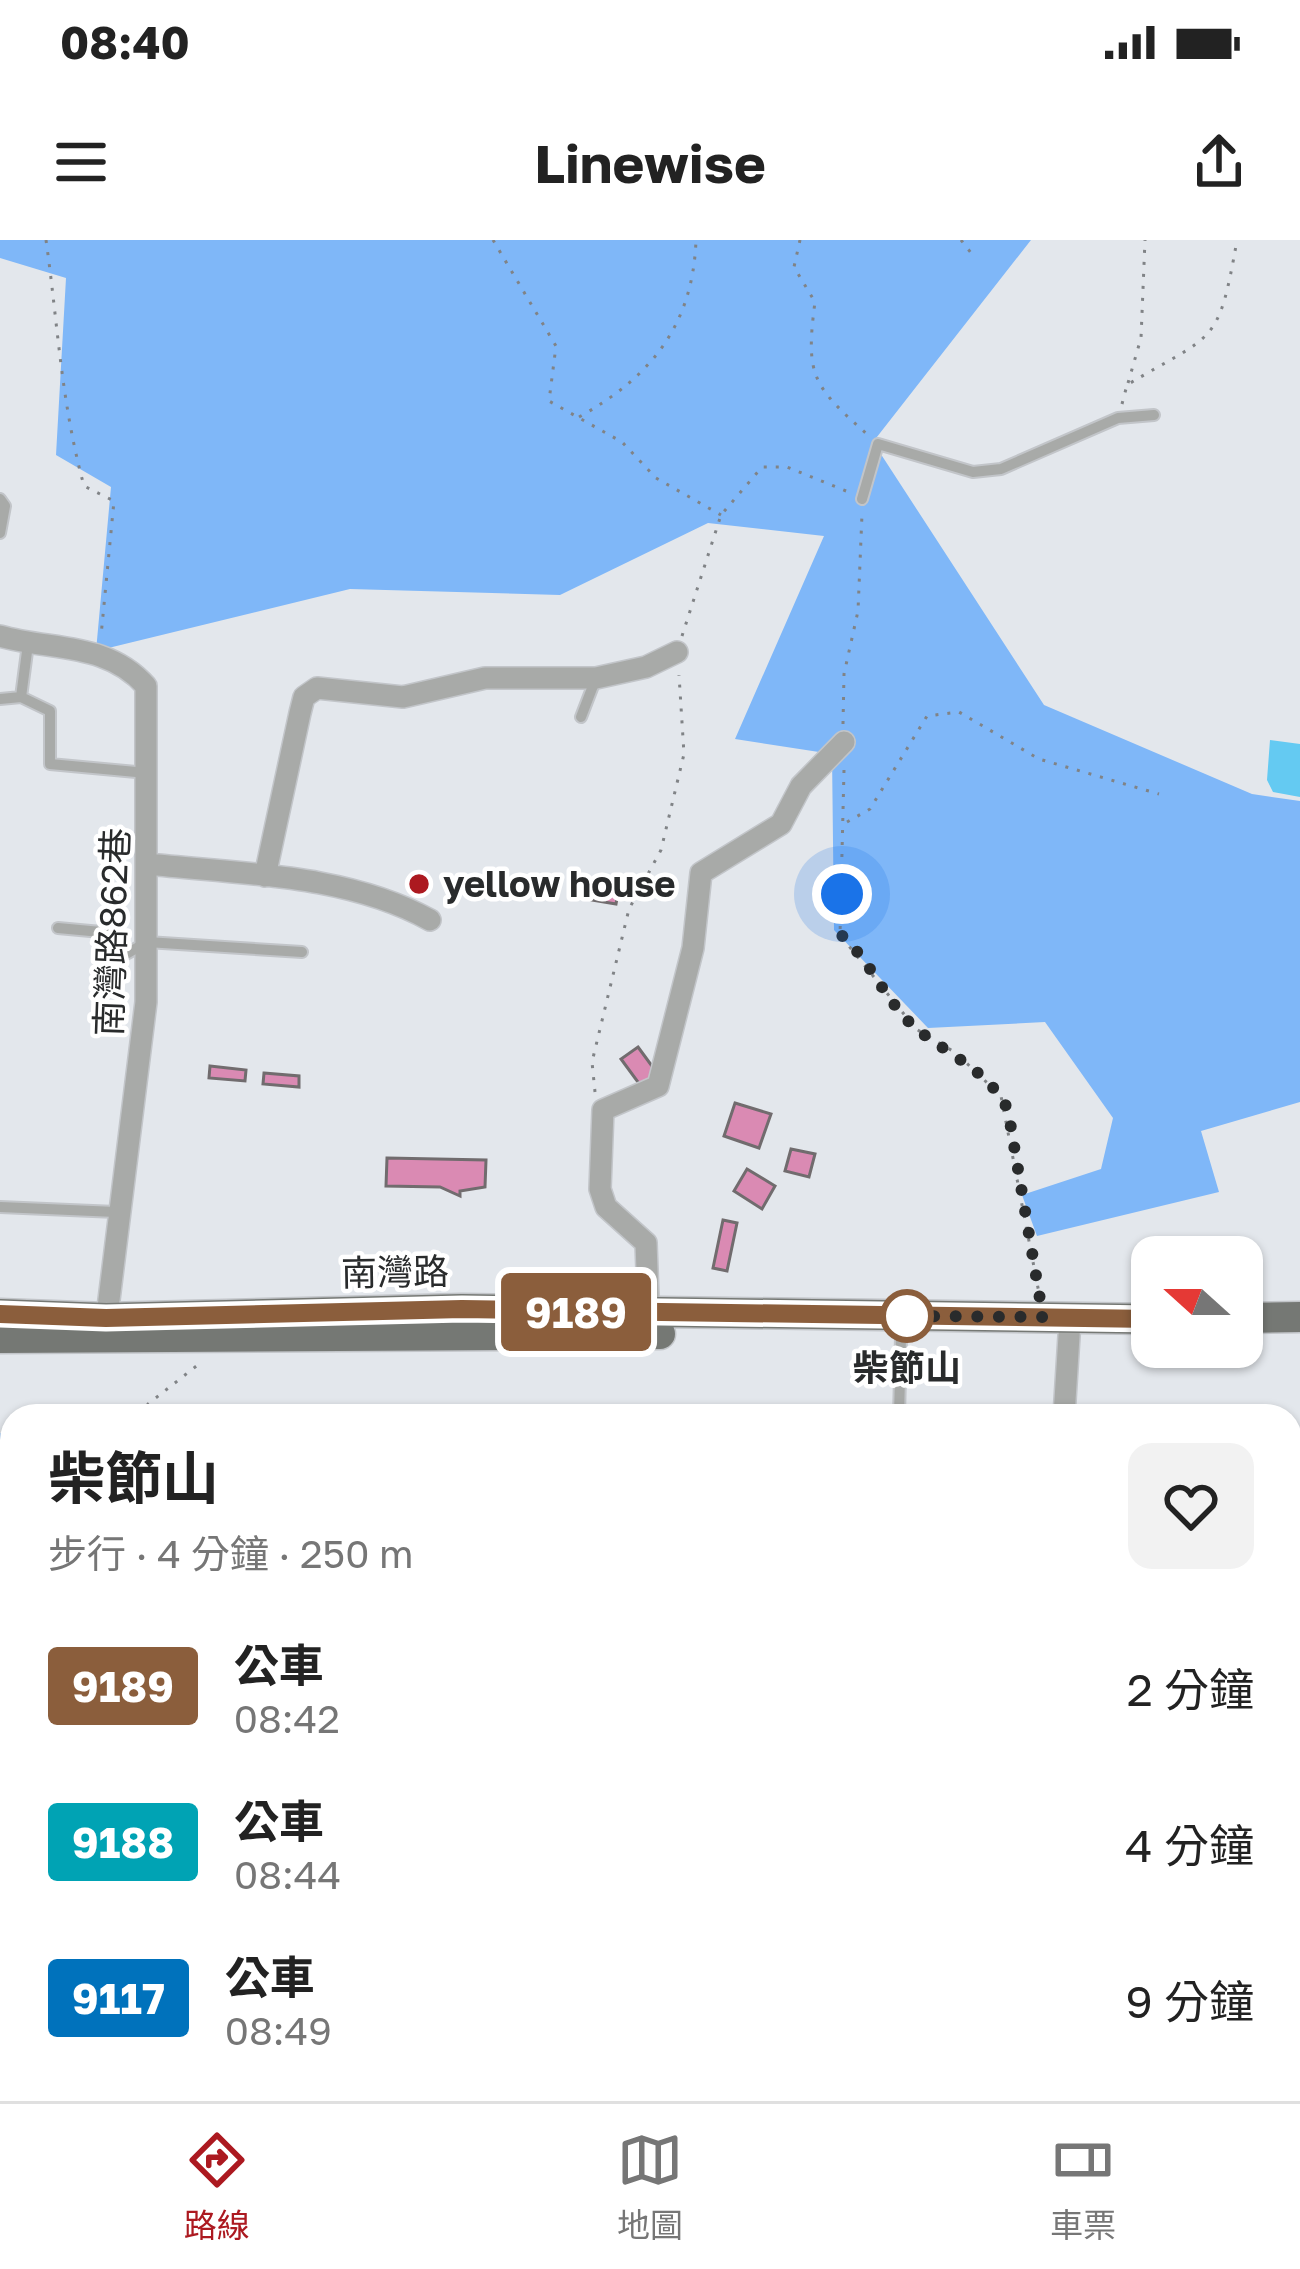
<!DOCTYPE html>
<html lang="zh-TW">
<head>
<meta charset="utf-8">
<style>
	:root { --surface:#fff; --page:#f2f2f2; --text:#222; --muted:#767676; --line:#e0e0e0; --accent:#ac1920 }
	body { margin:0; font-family:"Golos Text","Noto Sans TC",sans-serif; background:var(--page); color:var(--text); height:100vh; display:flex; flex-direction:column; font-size:45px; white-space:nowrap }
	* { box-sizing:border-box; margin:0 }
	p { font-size:39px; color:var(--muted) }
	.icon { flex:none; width:66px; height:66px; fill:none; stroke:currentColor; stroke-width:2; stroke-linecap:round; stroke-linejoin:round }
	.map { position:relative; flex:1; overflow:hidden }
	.details { position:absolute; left:0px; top:1164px; width:1302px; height:699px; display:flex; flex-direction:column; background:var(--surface); border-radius:36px 36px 0 0; box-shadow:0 3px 9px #0004 }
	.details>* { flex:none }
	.badge { padding:0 24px; border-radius:9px; font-size:42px; line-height:78px }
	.needle { width:78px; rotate:291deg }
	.tools { position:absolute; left:1131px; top:996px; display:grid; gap:24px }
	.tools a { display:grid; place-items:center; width:132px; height:132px; border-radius:24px; background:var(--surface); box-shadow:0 3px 9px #0004; font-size:60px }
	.you { position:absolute; width:60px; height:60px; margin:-30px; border:9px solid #fff; border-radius:50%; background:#1a73e8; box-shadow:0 0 0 18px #1a73e833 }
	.map>.badge { position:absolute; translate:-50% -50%; box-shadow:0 0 0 6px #fff }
	.round { display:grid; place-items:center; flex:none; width:126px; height:126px; border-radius:24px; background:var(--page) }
	.head { display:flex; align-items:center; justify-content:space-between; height:204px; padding:0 48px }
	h1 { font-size:57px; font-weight:700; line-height:90px }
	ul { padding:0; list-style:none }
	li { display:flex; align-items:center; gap:36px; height:156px; padding:0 48px }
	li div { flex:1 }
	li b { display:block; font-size:45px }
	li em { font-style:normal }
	li .badge { min-width:132px; font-weight:700; text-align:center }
	.status { display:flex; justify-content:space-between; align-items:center; height:84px; padding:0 60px; background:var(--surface); direction:ltr }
	.status svg { height:33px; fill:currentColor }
	header { display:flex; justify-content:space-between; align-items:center; height:156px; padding:0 48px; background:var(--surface); font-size:54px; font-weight:700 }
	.menu { display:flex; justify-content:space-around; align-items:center; height:168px; border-top:3px solid var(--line); background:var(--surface); font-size:33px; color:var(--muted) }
	.menu a { display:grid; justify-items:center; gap:6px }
	.menu .current { color:var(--accent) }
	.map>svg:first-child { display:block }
</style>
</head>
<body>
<div class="status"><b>08:40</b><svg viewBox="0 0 49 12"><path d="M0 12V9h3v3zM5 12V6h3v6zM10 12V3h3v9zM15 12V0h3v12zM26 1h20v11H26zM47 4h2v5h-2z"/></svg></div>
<header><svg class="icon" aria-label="menu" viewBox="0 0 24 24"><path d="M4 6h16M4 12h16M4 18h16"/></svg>Linewise<svg class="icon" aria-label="share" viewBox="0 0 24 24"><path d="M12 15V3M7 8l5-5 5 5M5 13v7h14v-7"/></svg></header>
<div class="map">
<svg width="1300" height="1861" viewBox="0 0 1300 1861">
	<rect width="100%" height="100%" fill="#e3e7ec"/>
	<!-- green -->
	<path fill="#97c2f3" d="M0,1193L12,1195V1754H0Z"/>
	<!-- forest -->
	<path fill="#7fb7f8" d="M0,0H1031L873,202L1044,465L1252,554L1300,561V862L1201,891L1219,952L1037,996L1022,955L1101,929L1113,878L1045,782L928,788L834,690L832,514L735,499L824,296L708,283L560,355L350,349L96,411L111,247L56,215L66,38L0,18Z"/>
	<!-- water -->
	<path fill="#64caf2" d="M1270,500L1300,504V557L1273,552L1267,540Z
		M12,1754V1851H495L490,1861H4L0,1754Z"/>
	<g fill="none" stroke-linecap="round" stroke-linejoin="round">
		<!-- stream -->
		<path stroke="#64caf2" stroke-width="4.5" d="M0,1734H12
			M807,1861L833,1851"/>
	</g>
	<!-- building -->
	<path fill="#da8ab3" stroke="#716c6e" stroke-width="3" d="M596,642L619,647L616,664L592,660Z
		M638,807L660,837L643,849L621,819Z
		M210,826L246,830L245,841L209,838Z
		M264,833L299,836V847L263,844Z
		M735,863L771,874L759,908L724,896Z
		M791,909L815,914L809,937L785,931Z
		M387,918L486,920L485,947L460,951V956L440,947L386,946Z
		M747,929L775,946L762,969L734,951Z
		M723,980L737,983L727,1031L713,1028Z"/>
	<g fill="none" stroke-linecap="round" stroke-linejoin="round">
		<defs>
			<path id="lane" d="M0,259L5,266L0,293
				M862,259L878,204L973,232L1001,229L1118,178L1154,175
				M21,457L28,404
				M0,459L21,457L50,471V524L147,533
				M581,477L596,438
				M58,688L112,693L128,713L147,702L302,712
				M0,967L116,972
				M899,1176L901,1096"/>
			<path id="street" d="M0,396C53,411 107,402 146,446V762L105,1092
				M148,624C241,634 347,634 430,680
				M265,636L300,473L304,457L317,448L403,457L485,438H596L646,427L677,412
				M649,1084L646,1003L606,967L600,949L603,870L658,846L693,708L701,633L781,584L801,546L844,502
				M1064,1176L1070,1080
				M944,1851L953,1856L967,1851"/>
			<path id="primary" d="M0,1074L106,1078L462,1069L1152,1079
				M1242,1078L1300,1077
				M0,1098L660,1094"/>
		</defs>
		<!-- lane casing -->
		<use href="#lane" stroke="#c2c5c9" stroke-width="14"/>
		<!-- street casing -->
		<use href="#street" stroke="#c2c5c9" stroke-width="24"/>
		<!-- primary casing -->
		<use href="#primary" stroke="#c2c5c9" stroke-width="33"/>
		<!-- path -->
		<path stroke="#808386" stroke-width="3" stroke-dasharray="3 9" stroke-linecap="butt" d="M46,0C58,85 61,162 84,246L114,261L101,396
			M493,0L556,106L549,161L622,202L656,238L721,275
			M800,0L794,27L815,62C805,137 813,146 869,196
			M961,0L975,18
			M1128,143L1141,98L1145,0
			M1122,164L1127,145C1215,92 1218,108 1237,0
			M579,177C651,137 693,85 696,0
			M682,396L721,275L762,227H787L851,253
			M843,484L844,434L858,371L862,274
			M844,530L840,695L916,789L956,813L1001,856L1039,1053
			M847,582L870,569L927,476L959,472L1039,519L1159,554
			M595,852L592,822L629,669L661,610L684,514L679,435
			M141,1176L148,1164L199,1124
			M0,1381L12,1373"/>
		<!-- lane -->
		<use href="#lane" stroke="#a8aaa8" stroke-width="10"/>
		<!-- street -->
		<use href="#street" stroke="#a8aaa8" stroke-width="21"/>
		<!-- primary -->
		<use href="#primary" stroke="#757874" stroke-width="30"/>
	</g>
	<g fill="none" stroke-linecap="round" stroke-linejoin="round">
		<defs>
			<path id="line" d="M0,1074L106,1078L462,1069L1152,1079"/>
		</defs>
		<!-- line casing -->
		<use href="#line" stroke="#fff" stroke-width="27"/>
		<!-- line -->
		<use href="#line" stroke="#8b5e3c" stroke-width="18"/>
		<!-- walk -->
		<path stroke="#292b2c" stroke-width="12" stroke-dasharray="0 21.6" d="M842,654L840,694C871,720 886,764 918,790C949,815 989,831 1008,870L1043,1077L907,1076"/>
	</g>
	<!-- markers -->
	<circle fill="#ac1920" stroke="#fff" stroke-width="4.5" cx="419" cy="644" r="12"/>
	<circle fill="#fff" stroke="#8b5e3c" stroke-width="6" cx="907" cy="1076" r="24"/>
	<g text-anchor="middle" stroke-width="9" stroke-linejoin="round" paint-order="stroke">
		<!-- poi labels -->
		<g font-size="36" font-weight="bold" fill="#292b2c" stroke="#fff" text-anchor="start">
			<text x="443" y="657">yellow house</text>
		</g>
		<!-- street labels -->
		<g font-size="36" fill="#292b2c" stroke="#fff">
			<text transform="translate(112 692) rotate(-88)" y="13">南灣路862巷</text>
			<text transform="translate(395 1032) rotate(-1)" y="13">南灣路</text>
		</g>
		<!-- stop labels -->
		<g font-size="36" font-weight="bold" fill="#292b2c" stroke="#fff">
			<text x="907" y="1141">柴節山</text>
		</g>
	</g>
</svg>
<div class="tools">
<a><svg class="needle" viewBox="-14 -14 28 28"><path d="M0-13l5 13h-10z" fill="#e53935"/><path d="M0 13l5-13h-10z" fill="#767676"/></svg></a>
</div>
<div class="you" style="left:842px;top:654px"></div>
<b class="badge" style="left:576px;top:1072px;background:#8b5e3c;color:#fff">9189</b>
<section class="details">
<div class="head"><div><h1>柴節山</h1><p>步行 · 4 分鐘 · 250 m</p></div><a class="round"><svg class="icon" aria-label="heart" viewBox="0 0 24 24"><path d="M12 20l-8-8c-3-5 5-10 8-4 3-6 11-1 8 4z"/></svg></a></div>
<ul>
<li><span class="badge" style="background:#8b5e3c;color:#fff">9189</span><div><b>公車</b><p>08:42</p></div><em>2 分鐘</em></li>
<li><span class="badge" style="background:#00a3b4;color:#fff">9188</span><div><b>公車</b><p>08:44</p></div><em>4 分鐘</em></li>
<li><span class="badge" style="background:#0072bc;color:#fff">9117</span><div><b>公車</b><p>08:49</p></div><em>9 分鐘</em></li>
</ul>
</section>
</div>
<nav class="menu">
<a class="current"><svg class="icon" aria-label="directions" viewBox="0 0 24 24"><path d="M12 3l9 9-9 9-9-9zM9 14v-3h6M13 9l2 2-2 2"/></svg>路線</a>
<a><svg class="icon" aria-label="map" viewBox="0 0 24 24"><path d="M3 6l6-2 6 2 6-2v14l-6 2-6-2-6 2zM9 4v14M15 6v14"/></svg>地圖</a>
<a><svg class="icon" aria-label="tickets" viewBox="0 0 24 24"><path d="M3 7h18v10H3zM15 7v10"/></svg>車票</a>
</nav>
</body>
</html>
